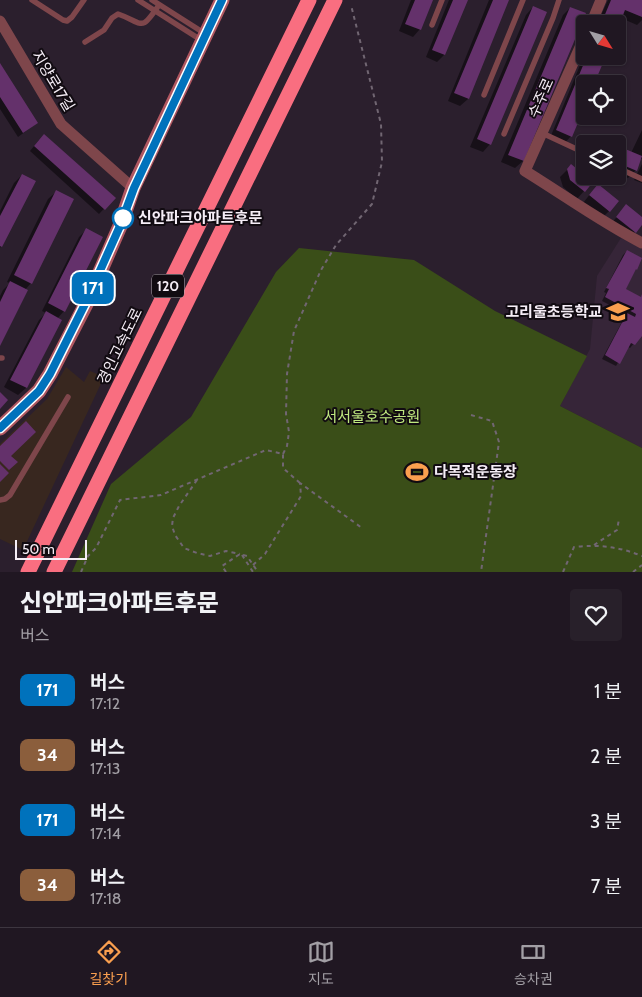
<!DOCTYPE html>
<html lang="ko">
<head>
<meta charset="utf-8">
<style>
	:root { --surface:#201722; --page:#28202a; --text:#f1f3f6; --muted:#a29fa5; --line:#3d3640; --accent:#fa9f4f }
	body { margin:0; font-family:Cabin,"Noto Sans KR",sans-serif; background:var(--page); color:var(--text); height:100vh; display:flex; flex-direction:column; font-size:19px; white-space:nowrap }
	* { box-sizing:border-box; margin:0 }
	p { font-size:16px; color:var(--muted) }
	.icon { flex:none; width:28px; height:28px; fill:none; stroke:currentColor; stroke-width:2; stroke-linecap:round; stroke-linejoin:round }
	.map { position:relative; height:572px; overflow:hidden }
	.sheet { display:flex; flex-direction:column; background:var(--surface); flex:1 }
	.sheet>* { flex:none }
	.badge { padding:0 10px; border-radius:8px; font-size:18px; line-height:32px }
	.needle { width:32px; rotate:127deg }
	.fabs { position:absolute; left:576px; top:15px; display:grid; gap:10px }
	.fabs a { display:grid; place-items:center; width:50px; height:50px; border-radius:5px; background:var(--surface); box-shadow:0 1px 4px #0004,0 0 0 1px var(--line); font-size:25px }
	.scale { position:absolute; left:15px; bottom:12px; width:72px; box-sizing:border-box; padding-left:5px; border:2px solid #f5edf6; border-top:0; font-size:14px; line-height:18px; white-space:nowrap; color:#f5edf6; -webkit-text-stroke:4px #110b11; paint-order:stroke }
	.map>.badge { position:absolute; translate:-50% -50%; box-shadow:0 0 0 2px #fff }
	.round { display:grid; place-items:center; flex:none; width:52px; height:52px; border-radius:5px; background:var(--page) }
	.head { display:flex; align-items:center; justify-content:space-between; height:85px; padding:0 20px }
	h1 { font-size:24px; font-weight:800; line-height:38px }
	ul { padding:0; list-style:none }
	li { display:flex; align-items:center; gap:15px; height:65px; padding:0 20px }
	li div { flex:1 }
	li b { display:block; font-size:19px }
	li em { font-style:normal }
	li .badge { min-width:55px; font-weight:700; text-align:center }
	.dock { display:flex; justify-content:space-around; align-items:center; height:70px; border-top:1px solid var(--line); background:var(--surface); font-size:14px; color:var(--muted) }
	.dock a { display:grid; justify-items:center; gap:2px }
	.dock .active { color:var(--accent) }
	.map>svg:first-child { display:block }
</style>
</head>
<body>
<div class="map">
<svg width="642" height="572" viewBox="0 0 642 572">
	<rect width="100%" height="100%" fill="#2b1f2d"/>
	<!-- built -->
	<path fill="#362538" d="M621,238L642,249V448L560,406L590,349L597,276Z"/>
	<!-- industrial -->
	<path fill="#38271f" d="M66,367L84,382L90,371L104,377L23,550L0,539V444L47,399Z"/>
	<!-- green -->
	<path fill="#3a4e18" d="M299,248L414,260L495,311L587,356L560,406L642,448V572H72L111,484L191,417L276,272Z"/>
	<!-- shadow -->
	<path fill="#0007" d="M411,0H432L420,29L413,37L399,31Z
		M449,0H466L444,55L437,62L426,57Z
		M489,0H508L468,99L460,106L448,101Z
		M608,0L642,1V20L637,25L621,18L618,25V24H597Z
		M533,7L490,144L483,152L470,147L526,15Z
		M570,8L584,14L523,161L515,168L501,162L563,15Z
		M585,53V56H604L585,84V103L571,136L564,144L550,138Z
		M0,65L37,123L18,137L0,109Z
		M642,130V159H640L636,170L628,178L618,173V147L631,153Z
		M39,140L114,198L99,214L30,151Z
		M642,164V183L634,180Z
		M571,166L584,191L577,199L563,187L560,177Z
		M22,175L1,246L0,248V211L14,183Z
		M56,192L31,283L25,290L0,343V296L3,290L10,283L7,282L48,199Z
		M591,193L609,211L602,218L583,203Z
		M626,206L642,219V223L628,240L610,225Z
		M86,230L64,311L57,319L61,321L26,388L18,395L4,387L39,320L46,313L42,311L79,237Z
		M627,251L624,290L640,298L642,296V334L630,348L628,347L616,366L602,359L624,318L627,314L602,301L606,293L604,292L623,255Z"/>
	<!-- building -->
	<path fill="#64316b" d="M415,0H433L421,30L405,24Z
		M453,0H468L445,55L432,50Z
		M493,0H509L469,99L454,93Z
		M611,0H642V17L625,10L618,28V24H601Z
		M533,6L547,12L491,145L477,139Z
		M570,7L586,13L524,161L508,155Z
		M587,56H606L594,84H585V106L572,137L556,130Z
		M0,63L38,123L23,133L0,97Z
		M44,134L116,198L105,210L34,146Z
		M618,146L642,156L637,171L618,163Z
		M571,164L593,182L585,192L570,180L567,169Z
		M22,174L36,181L2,247L0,246V216Z
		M598,184L619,201L610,212L589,195Z
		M56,190L74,199L32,284L14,275Z
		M626,204L642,217V225L636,233L616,217Z
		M86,228L103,237L65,312L48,303Z
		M627,250L642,258L637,270L636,269L626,289L641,297L642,294V336L635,345L631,343L620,364L605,355L627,313L635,317L636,314L605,297L609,289L606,288Z
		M10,281L28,290L0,346V302Z
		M46,311L62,320L27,388L10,380Z
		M0,392L8,400L0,409Z
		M26,421L36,432L11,456L18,462L9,470L0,461V446Z
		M0,464L9,473L0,482Z"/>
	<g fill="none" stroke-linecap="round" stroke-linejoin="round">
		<!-- path -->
		<path stroke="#716672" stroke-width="2" stroke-dasharray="4 4" stroke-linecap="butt" d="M471,415L492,421L499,442L481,572
			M283,454L287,446L289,432L286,414L287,374L294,331L321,270L336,245L372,204L382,162L381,124L351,5
			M197,480L179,506L173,518L172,526L175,535L184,548L197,553L210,556L226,551L240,554
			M594,545L617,530L619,519
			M242,555L253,572
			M253,565L265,554L301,496L300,483L362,528
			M81,572L88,556L96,548L120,500L161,495L266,450L283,454V468L300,483
			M226,572L222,566L240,554L247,556L258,572
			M563,572L574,547C598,544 620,547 642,556
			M633,572L642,565"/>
		<!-- lane -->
		<path stroke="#7e464b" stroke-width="5.5" d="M32,0L63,20L67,21L72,17L84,0
			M138,0L201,40
			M152,0L204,33
			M432,25L442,0
			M85,42L104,30L112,18L118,14C144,23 140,33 159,5
			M484,95L523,0
			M542,133L585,153
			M504,134L553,18L559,0
			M618,168L642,179
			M0,358H2
			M0,500L5,499L10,495L68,397"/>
		<!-- street -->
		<path stroke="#7e464b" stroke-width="11" d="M0,21L61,124L133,188
			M591,24L601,0
			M585,36L525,171C564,195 601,222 642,243"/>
		<!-- secondary -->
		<path stroke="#b05761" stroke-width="15" d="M0,428L39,391L50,374L87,302L120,226L133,188L222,0"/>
		<!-- highway -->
		<path stroke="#f96e80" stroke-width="15" d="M28,572L309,0
			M54,572L335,0"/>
	</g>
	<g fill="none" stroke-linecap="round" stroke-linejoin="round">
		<defs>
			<path id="line" d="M0,428L39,391L50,374L86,302L120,226L134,188L222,0"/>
		</defs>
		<!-- line casing -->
		<use href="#line" stroke="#fff" stroke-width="11"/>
		<!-- line -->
		<use href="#line" stroke="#0072bc" stroke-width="8"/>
	</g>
	<!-- icons -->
	<defs>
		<symbol id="school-bare" viewBox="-9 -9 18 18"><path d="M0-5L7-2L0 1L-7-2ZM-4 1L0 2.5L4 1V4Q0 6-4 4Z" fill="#fa9f4f" stroke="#110b11" stroke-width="2.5" paint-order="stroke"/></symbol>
		<symbol id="stadium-bare" viewBox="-9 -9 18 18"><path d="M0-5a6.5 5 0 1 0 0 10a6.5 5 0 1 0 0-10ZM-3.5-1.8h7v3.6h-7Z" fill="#fa9f4f" stroke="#110b11" stroke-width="2.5" paint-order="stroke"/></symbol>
	</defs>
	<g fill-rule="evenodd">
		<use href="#school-bare" x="602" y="296" width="32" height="32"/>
		<use href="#stadium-bare" x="401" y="456" width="32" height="32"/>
	</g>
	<!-- markers -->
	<circle fill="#fff" stroke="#0072bc" stroke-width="2.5" cx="123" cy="218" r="10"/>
	<g text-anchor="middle" stroke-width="4" stroke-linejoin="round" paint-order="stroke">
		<!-- shield labels -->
		<rect fill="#110b11" stroke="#b1a9b1" stroke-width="1" x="152" y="274.5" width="32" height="23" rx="4"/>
		<g font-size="14" font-weight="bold" fill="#f5edf6">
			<text x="168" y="291">120</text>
		</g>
		<!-- street labels -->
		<g font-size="15" fill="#f5edf6" stroke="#110b11">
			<text transform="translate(53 81) rotate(59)" y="5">지양로17길</text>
			<text transform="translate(541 98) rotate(-66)" y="5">수주로</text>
			<text transform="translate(120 346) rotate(-64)" y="5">경인고속도로</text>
		</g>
		<!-- stop labels -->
		<g font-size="15" font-weight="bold" fill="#f5edf6" stroke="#110b11" text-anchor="start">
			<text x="138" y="223">신안파크아파트후문</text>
		</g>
		<!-- poi labels -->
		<g font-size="15" font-weight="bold" fill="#f5edf6" stroke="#110b11" text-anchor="end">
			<text x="602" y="317">고리울초등학교</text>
			<text x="434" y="477" text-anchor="start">다목적운동장</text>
		</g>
		<!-- park labels -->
		<g font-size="15" fill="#bfe87f" stroke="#110b11">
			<text x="372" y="422">서서울호수공원</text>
		</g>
	</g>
</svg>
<div class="fabs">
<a><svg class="needle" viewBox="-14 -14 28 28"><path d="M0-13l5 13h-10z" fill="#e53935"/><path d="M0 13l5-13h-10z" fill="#a29fa5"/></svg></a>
<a><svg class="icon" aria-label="locate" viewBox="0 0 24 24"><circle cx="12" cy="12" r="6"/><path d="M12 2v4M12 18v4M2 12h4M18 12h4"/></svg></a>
<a><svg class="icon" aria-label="layers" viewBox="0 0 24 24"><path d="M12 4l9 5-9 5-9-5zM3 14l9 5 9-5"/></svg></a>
</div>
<div class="scale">50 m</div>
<b class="badge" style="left:93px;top:288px;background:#0072bc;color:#fff">171</b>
</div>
<section class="sheet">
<div class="head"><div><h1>신안파크아파트후문</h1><p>버스</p></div><a class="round"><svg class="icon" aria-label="heart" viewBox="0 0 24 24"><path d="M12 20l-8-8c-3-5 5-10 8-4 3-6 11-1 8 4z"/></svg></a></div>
<ul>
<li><span class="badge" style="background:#0072bc;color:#fff">171</span><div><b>버스</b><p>17:12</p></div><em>1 분</em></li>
<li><span class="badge" style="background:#8b5e3c;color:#fff">34</span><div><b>버스</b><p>17:13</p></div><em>2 분</em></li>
<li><span class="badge" style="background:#0072bc;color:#fff">171</span><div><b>버스</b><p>17:14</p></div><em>3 분</em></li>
<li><span class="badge" style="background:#8b5e3c;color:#fff">34</span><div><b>버스</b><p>17:18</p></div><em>7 분</em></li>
</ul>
</section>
<nav class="dock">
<a class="active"><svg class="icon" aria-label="directions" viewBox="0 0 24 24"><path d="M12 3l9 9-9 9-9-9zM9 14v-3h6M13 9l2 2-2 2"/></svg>길찾기</a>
<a><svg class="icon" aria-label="map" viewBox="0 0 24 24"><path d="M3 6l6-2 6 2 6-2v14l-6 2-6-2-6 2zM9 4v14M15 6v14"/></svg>지도</a>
<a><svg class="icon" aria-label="tickets" viewBox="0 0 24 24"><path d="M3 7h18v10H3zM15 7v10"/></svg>승차권</a>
</nav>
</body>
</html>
